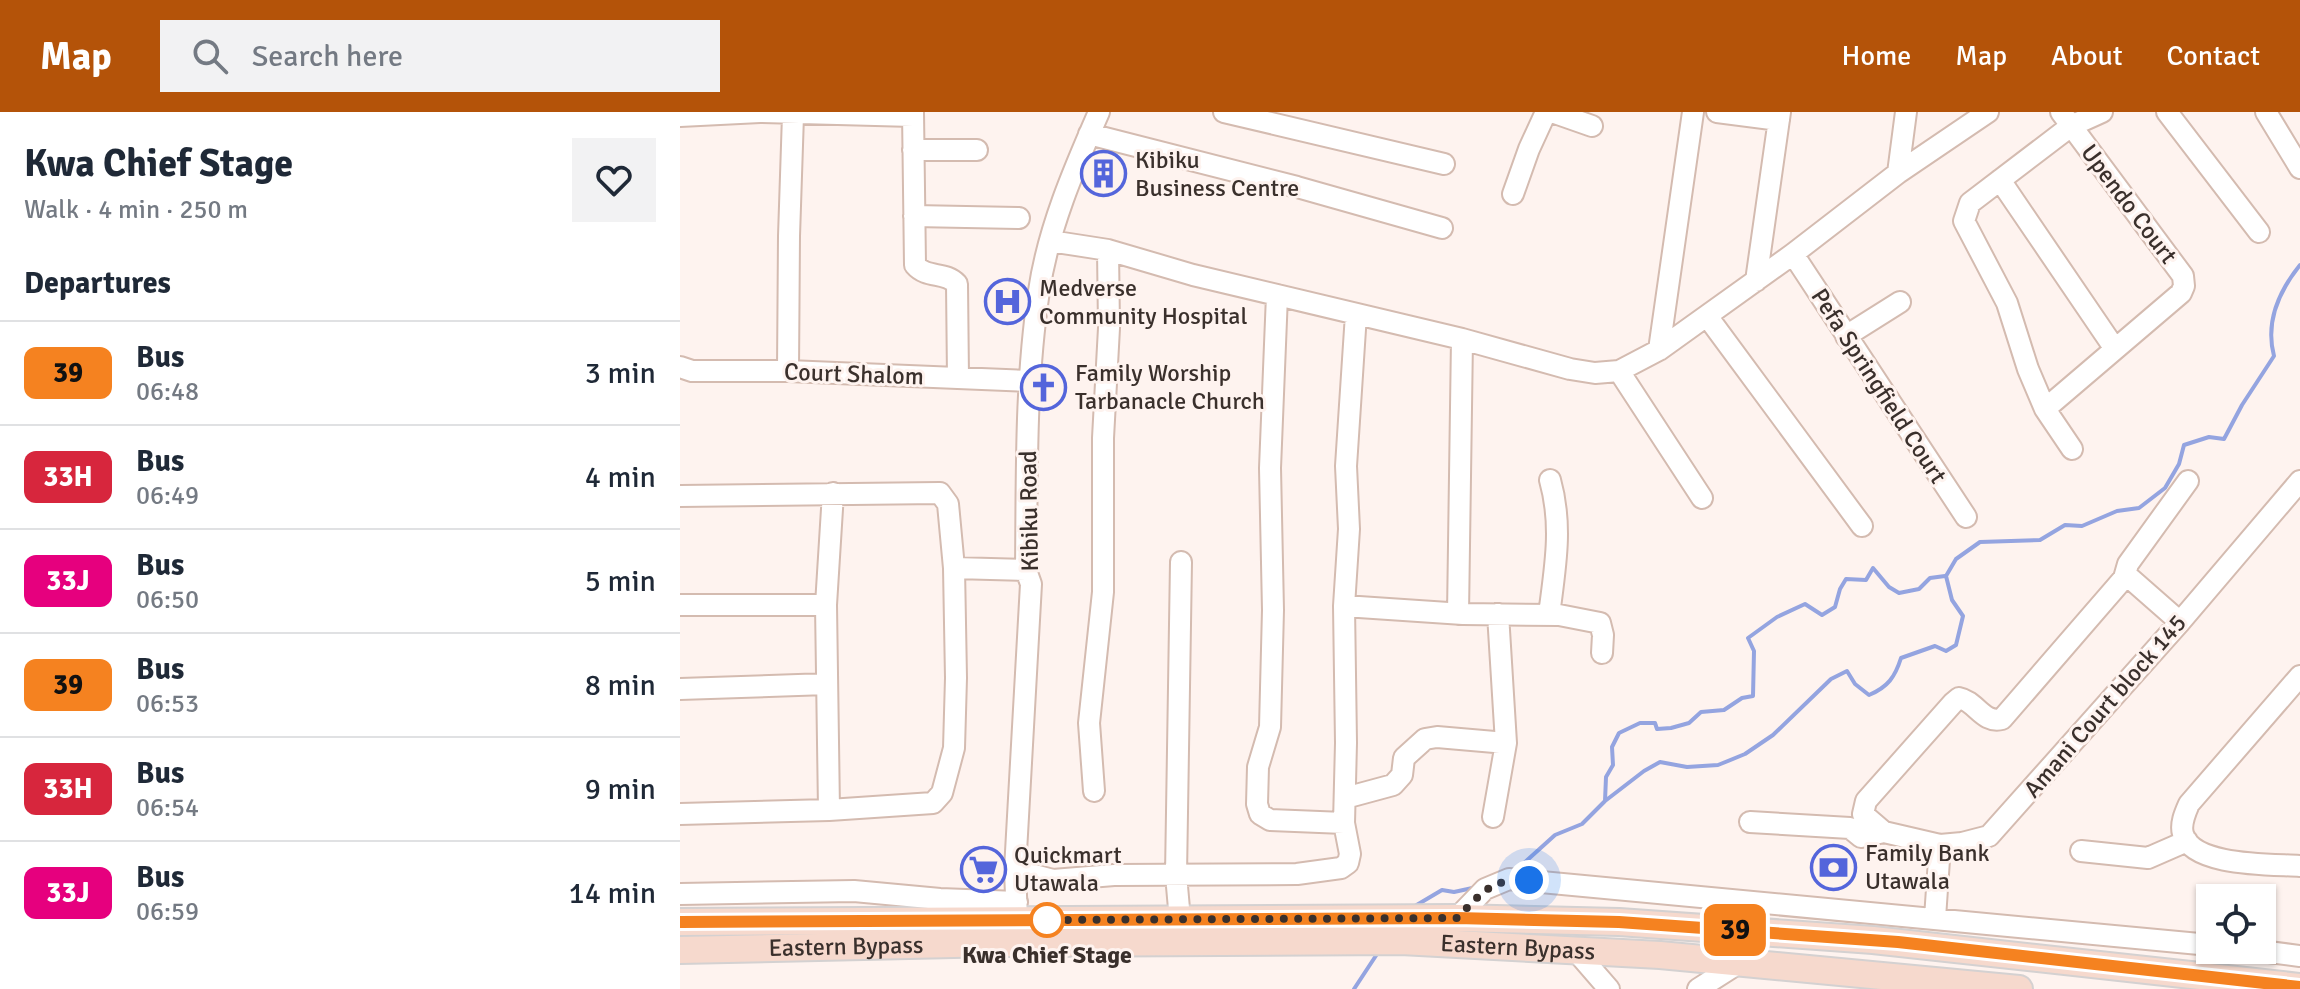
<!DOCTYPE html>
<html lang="en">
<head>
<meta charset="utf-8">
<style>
	:root { --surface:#fff; --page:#f2f2f3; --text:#1f2937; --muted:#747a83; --line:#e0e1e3; --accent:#b45309 }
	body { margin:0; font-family:Signika,sans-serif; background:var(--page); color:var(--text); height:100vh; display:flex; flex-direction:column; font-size:30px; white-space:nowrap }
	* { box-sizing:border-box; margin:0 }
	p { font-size:26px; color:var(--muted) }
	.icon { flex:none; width:44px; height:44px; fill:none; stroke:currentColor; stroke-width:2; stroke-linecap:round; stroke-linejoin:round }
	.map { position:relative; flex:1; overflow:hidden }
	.sheet { display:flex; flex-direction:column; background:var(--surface); width:680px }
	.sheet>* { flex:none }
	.badge { padding:0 16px; border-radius:12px; font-size:28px; line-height:52px }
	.tools { position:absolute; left:1516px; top:772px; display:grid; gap:16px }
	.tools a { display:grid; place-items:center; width:80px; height:80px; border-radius:0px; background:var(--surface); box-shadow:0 2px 6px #0004; font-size:40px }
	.you { position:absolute; width:40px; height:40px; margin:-20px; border:6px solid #fff; border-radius:50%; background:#1a73e8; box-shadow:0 0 0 12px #1a73e833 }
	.map>.badge { position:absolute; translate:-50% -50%; box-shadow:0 0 0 4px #fff }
	h2 { padding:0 24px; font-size:30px; line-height:72px }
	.round { display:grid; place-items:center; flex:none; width:84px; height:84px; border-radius:0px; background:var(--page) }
	.head { display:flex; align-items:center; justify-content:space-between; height:136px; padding:0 24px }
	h1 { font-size:38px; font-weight:700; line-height:60px }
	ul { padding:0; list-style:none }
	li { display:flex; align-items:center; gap:24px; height:104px; padding:0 24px; border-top:2px solid var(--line) }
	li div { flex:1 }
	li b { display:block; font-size:30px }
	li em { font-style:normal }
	li .badge { min-width:88px; font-weight:700; text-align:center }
	header { display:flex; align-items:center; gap:48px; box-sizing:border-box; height:112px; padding:0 40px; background:var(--accent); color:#fff }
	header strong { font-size:38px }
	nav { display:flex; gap:44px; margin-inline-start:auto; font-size:28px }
	.search { width:560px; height:72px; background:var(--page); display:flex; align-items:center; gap:20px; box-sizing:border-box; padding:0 28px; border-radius:0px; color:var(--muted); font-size:30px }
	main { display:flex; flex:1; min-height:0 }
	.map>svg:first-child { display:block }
</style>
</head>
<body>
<header>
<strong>Map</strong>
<div class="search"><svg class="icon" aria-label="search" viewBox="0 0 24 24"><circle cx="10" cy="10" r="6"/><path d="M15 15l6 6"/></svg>Search here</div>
<nav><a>Home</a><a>Map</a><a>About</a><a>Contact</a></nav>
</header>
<main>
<section class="sheet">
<div class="head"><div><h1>Kwa Chief Stage</h1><p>Walk · 4 min · 250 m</p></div><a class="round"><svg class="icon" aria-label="heart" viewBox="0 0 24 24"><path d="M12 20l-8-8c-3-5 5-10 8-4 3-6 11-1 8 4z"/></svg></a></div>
<h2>Departures</h2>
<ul>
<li><span class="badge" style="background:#f58220;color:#111">39</span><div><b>Bus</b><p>06:48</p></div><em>3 min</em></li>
<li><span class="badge" style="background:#d7263d;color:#fff">33H</span><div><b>Bus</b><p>06:49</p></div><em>4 min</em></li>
<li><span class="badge" style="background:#e6007e;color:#fff">33J</span><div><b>Bus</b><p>06:50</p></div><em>5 min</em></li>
<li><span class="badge" style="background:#f58220;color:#111">39</span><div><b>Bus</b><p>06:53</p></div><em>8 min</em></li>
<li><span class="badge" style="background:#d7263d;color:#fff">33H</span><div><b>Bus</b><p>06:54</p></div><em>9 min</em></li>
<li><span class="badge" style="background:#e6007e;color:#fff">33J</span><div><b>Bus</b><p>06:59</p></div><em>14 min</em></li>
</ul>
</section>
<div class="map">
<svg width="1620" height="877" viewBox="0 0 1620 877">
	<rect width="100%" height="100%" fill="#fef3ef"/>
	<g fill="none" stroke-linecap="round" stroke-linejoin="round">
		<!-- stream -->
		<path stroke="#94a4e0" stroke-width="4" d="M925,689L926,665L933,653L932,635L939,621L960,611H975L977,617L991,616L1009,611L1021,600L1044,598L1062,586L1073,584L1074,539L1068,526L1097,505L1125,492L1142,503L1155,495L1160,477L1166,467L1186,468L1193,456L1209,475L1219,481L1239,477L1250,466L1265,464
			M834,760L875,723L902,712L925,689L964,659L980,650L1007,655L1038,653L1065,642L1093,623L1151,567L1167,559L1175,572L1189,583C1208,575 1215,565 1221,546L1255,534L1266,539L1276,533L1283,504L1272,488L1266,464L1276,447L1300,430L1360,428L1385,413L1402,414L1437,399L1459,396L1485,376L1499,352L1504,333L1529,325L1544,327L1562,293L1594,244C1585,210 1599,179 1620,153
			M735,794L762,778L774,780L797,775
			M674,877L699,839"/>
		<defs>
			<path id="minor" d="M233,0L235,153C247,167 265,159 277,172L278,266
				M544,0L764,52
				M872,0L912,14
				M1037,0L1099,8
				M1487,0L1579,120
				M1586,0L1620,56
				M0,4L80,0L233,4
				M409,22L617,75L762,116
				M233,38H297
				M1218,61L1226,0
				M1320,68L1435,237
				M833,82L849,37L866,0
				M234,104L339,106
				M370,129L428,138L513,163L782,227L890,257L915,261L939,259L979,238L1113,142L1218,61L1308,0
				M1113,142L1286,405
				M1076,169L1100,0
				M597,183L590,356L593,498L590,615L578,655L577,692L580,702L590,708L664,711
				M1027,204L1182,414
				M1166,224L1220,190
				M979,238L1013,0
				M0,255L12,259H108L349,269
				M108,259L109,124L113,3
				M939,259L1022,386
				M1365,297L1501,181L1504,174L1503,164L1381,0
				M1392,337L1365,297L1348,257L1327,191L1284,109L1290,91L1391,14L1422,0
				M0,384L260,381L268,392L274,456L276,566L274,636L262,681L253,691L149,698L0,702
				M274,456L346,458
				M1444,466L1448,452L1508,369
				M0,493H146
				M664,494L783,502L879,503L920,511L923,523L922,541
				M778,502L782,227
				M869,503C875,456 883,414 870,368
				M1620,564L1509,692C1505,701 1500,712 1503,722C1513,755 1592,752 1620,754
				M0,577L147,572
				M414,679L409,611L423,480V326L429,216L428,138
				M665,686L713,673L722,663L724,646L745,627L757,625L826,631
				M149,698L146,493L153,381
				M813,705L826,631L818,502
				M1070,710L1170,716L1181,725L1204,720
				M1260,733L1204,720L1183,702L1186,689L1273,591L1279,586C1296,589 1303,612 1322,607L1444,466L1451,467L1500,510
				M1401,739L1468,746L1507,729
				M335,758L373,768L434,763L617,762L661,756L668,751L670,742L664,711L666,631L664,494L669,417L666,354L676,202
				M0,782L174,779L260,787L337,790
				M777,806L805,777L829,767L1530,833
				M1255,806L1260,733L1282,731L1309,724L1500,510L1620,369
				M337,808L335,758L351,472L346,458C347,365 345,271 359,179C368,117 394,57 419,0
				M500,808L496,763L501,450
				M1573,838L1620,844
				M896,839L929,877
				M1018,877L1062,849"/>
			<g id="major">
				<path d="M0,810L777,806L939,810L1193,828L1620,875"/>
				<path id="s1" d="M0,838L319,831L721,829L980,843L1339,877"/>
			</g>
		</defs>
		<!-- minor casing -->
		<use href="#minor" stroke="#d4bbb0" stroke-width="24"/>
		<!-- major casing -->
		<use href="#major" stroke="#d4d1d1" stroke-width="30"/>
		<!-- minor -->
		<use href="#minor" stroke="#fff" stroke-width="20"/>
		<!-- major -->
		<use href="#major" stroke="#f6d9cd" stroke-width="26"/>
	</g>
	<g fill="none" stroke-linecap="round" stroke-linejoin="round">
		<defs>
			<path id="line" d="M0,810L777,806L939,810L1218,830L1620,875"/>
		</defs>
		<!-- line casing -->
		<use href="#line" stroke="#fff" stroke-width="18"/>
		<!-- line -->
		<use href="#line" stroke="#f58220" stroke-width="12"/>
		<!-- walk -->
		<path stroke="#3a302c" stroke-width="8" stroke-dasharray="0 14.4" d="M367,808H363L777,806C802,781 811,766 849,768"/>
	</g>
	<!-- icons -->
	<defs>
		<symbol id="building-ring" viewBox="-11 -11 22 22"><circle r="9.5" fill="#fef3ef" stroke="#5465db" stroke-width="1.5"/><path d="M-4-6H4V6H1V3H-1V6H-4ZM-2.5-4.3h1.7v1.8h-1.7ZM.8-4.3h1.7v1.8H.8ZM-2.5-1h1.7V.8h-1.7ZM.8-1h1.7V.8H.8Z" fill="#5465db"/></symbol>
		<symbol id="hospital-ring" viewBox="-11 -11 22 22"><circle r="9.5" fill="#fef3ef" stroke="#5465db" stroke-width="1.5"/><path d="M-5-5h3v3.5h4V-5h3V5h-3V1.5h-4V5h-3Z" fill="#5465db"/></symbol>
		<symbol id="church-ring" viewBox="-11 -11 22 22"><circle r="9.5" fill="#fef3ef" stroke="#5465db" stroke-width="1.5"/><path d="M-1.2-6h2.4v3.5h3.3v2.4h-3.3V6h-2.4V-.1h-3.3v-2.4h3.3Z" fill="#5465db"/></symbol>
		<symbol id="bank-ring" viewBox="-11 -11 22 22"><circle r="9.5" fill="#fef3ef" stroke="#5465db" stroke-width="1.5"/><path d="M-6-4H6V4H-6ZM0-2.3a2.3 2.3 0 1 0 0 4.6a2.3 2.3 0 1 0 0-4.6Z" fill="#5465db"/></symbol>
		<symbol id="supermarket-ring" viewBox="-11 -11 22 22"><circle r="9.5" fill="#fef3ef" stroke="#5465db" stroke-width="1.5"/><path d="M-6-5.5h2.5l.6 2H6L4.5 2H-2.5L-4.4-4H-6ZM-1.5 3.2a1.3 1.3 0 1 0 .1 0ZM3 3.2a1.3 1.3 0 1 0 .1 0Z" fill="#5465db"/></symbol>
	</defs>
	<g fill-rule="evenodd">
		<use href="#building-ring" x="398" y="36" width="51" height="51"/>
		<use href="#hospital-ring" x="302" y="164" width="51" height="51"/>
		<use href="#church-ring" x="338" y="250" width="51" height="51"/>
		<use href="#bank-ring" x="1128" y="730" width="51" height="51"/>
		<use href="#supermarket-ring" x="278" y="732" width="51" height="51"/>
	</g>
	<!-- markers -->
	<circle fill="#fff" stroke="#f58220" stroke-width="4" cx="367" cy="808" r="16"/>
	<g text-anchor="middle" stroke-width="6" stroke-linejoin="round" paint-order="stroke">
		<!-- poi labels -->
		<g font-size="24" fill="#3a302c" stroke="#fef3ef" text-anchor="start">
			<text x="455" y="56">Kibiku<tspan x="455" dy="28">Business Centre</tspan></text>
			<text x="359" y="184">Medverse<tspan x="359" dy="28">Community Hospital</tspan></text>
			<text x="395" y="269">Family Worship<tspan x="395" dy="28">Tarbanacle Church</tspan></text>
			<text x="1185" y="749">Family Bank<tspan x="1185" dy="28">Utawala</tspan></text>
			<text x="334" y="751">Quickmart<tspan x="334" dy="28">Utawala</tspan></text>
		</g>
		<!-- street labels -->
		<g font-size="24" fill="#3a302c" stroke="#fef3ef">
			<text transform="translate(1449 92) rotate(53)" y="8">Upendo Court</text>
			<text transform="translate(174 262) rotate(2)" y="8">Court Shalom</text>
			<text transform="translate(1199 274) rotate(57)" y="8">Pefa Springfield Court</text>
			<text transform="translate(349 399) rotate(-91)" y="8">Kibiku Road</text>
			<text transform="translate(1425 594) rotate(-49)" y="8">Amani Court block 145</text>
			<text dy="8" stroke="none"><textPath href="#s1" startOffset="166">Eastern Bypass</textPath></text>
			<text dy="8" stroke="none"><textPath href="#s1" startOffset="838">Eastern Bypass</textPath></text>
		</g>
		<!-- stop labels -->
		<g font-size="24" font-weight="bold" fill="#3a302c" stroke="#fef3ef">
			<text x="367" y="851">Kwa Chief Stage</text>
		</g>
	</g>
</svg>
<div class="tools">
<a><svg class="icon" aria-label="locate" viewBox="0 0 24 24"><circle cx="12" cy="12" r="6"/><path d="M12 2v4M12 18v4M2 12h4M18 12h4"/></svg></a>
</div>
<div class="you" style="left:849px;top:768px"></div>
<b class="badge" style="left:1055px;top:818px;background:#f58220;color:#111">39</b>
</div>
</main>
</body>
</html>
